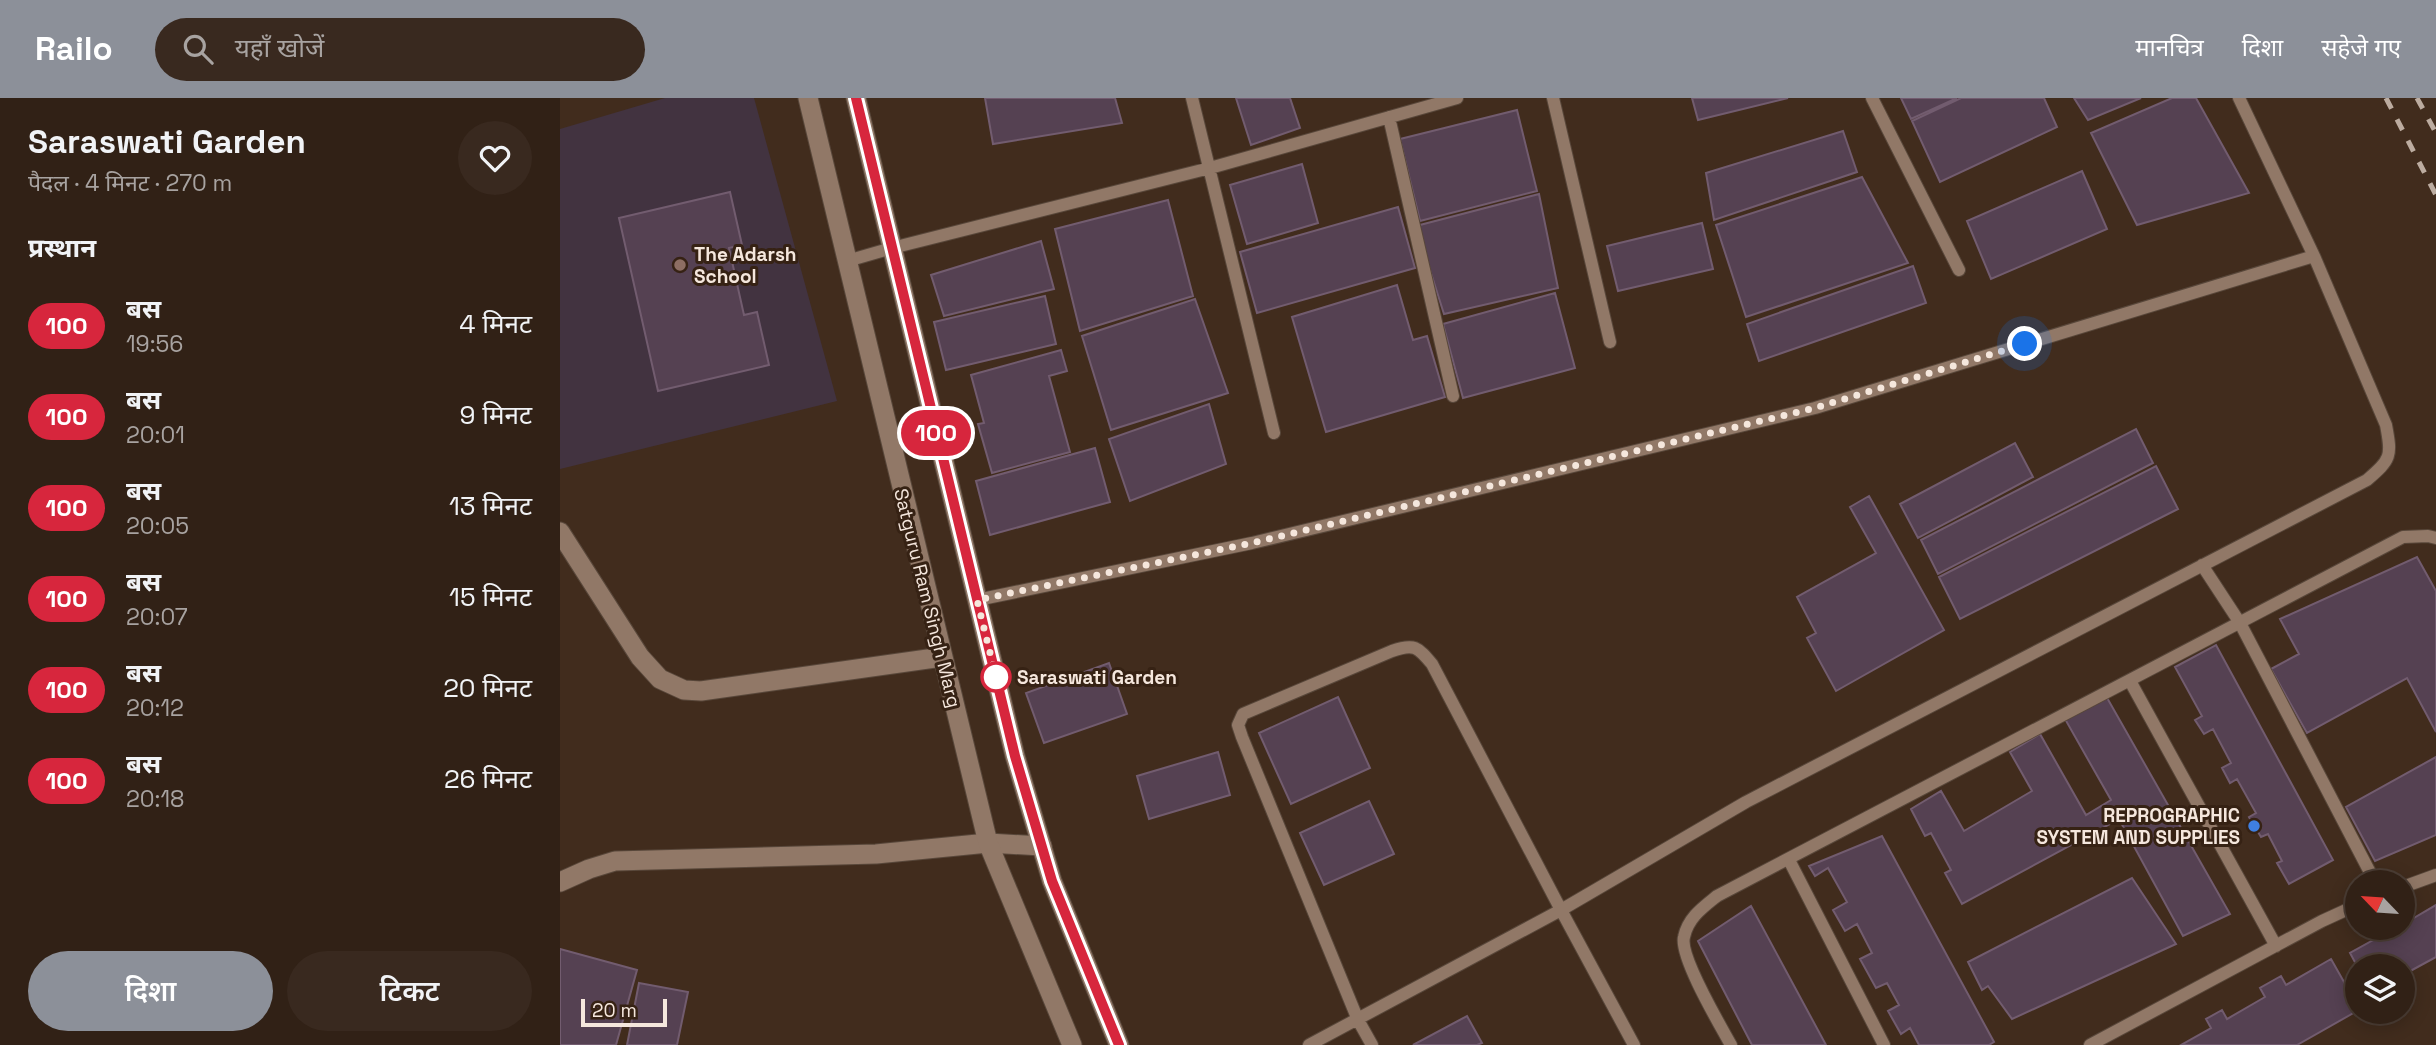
<!DOCTYPE html>
<html lang="hi">
<head>
<meta charset="utf-8">
<style>
	:root { --surface:#312116; --page:#39291f; --text:#f1f3f6; --muted:#a8a3a1; --line:#4c3e35; --accent:#8c9099 }
	body { margin:0; font-family:"Space Grotesk","Noto Sans Devanagari",sans-serif; background:var(--page); color:var(--text); height:100vh; display:flex; flex-direction:column; font-size:26px; white-space:nowrap }
	* { box-sizing:border-box; margin:0 }
	p { font-size:23px; color:var(--muted) }
	.icon { flex:none; width:38px; height:38px; fill:none; stroke:currentColor; stroke-width:2; stroke-linecap:round; stroke-linejoin:round }
	.map { position:relative; flex:1; overflow:hidden }
	.side { display:flex; flex-direction:column; background:var(--surface); width:560px }
	.side>* { flex:none }
	.badge { padding:0 14px; border-radius:23px; font-size:24px; line-height:46px }
	.needle { width:46px; rotate:295deg }
	.buttons { position:absolute; left:1785px; top:772px; display:grid; gap:14px }
	.buttons a { display:grid; place-items:center; width:70px; height:70px; border-radius:50%; background:var(--surface); box-shadow:0 4px 18px #0003,0 0 0 2px var(--line); font-size:35px }
	.scale { position:absolute; left:21px; bottom:18px; width:86px; box-sizing:border-box; padding-left:7px; border:4px solid #f5e7dd; border-top:0; font-size:19px; line-height:24px; white-space:nowrap; color:#f5e7dd; -webkit-text-stroke:5px #362214; paint-order:stroke }
	.you { position:absolute; width:35px; height:35px; margin:-18px; border:5px solid #fff; border-radius:50%; background:#1a73e8; box-shadow:0 0 0 10px #1a73e833 }
	.map>.badge { position:absolute; translate:-50% -50%; box-shadow:0 0 0 4px #fff }
	h2 { padding:0 28px; font-size:26px; line-height:63px }
	.round { display:grid; place-items:center; flex:none; width:74px; height:74px; border-radius:37px; background:var(--page) }
	.summary { display:flex; align-items:center; justify-content:space-between; height:119px; padding:0 28px }
	h1 { font-size:33px; font-weight:600; line-height:52px }
	.primary-button { display:flex; gap:14px; margin-top:auto; padding:14px 28px }
	.primary-button a { flex:1; height:80px; border-radius:42px; background:var(--accent); color:#fff; font-size:28px; font-weight:600; line-height:80px; text-align:center }
	.primary-button a+a { background:var(--page); color:var(--text) }
	ul { padding:0; list-style:none }
	li { display:flex; align-items:center; gap:21px; height:91px; padding:0 28px }
	li div { flex:1 }
	li b { display:block; font-size:26px }
	li em { font-style:normal }
	li .badge { min-width:77px; font-weight:700; text-align:center }
	header { display:flex; align-items:center; gap:42px; box-sizing:border-box; height:98px; padding:0 35px; background:var(--accent); color:#fff }
	header strong { font-size:33px }
	nav { display:flex; gap:38px; margin-inline-start:auto; font-size:24px }
	.search { width:490px; height:63px; background:var(--page); display:flex; align-items:center; gap:18px; box-sizing:border-box; padding:0 24px; border-radius:38px; color:var(--muted); font-size:26px }
	main { display:flex; flex:1; min-height:0 }
	.map>svg:first-child { display:block }
</style>
</head>
<body>
<header>
<strong>Railo</strong>
<div class="search"><svg class="icon" aria-label="search" viewBox="0 0 24 24"><circle cx="10" cy="10" r="6"/><path d="M15 15l6 6"/></svg>यहाँ खोजें</div>
<nav><a>मानचित्र</a><a>दिशा</a><a>सहेजे गए</a></nav>
</header>
<main>
<section class="side">
<div class="summary"><div><h1>Saraswati Garden</h1><p>पैदल · 4 मिनट · 270 m</p></div><a class="round"><svg class="icon" aria-label="heart" viewBox="0 0 24 24"><path d="M12 20l-8-8c-3-5 5-10 8-4 3-6 11-1 8 4z"/></svg></a></div>
<h2>प्रस्थान</h2>
<ul>
<li><span class="badge" style="background:#d7263d;color:#fff">100</span><div><b>बस</b><p>19:56</p></div><em>4 मिनट</em></li>
<li><span class="badge" style="background:#d7263d;color:#fff">100</span><div><b>बस</b><p>20:01</p></div><em>9 मिनट</em></li>
<li><span class="badge" style="background:#d7263d;color:#fff">100</span><div><b>बस</b><p>20:05</p></div><em>13 मिनट</em></li>
<li><span class="badge" style="background:#d7263d;color:#fff">100</span><div><b>बस</b><p>20:07</p></div><em>15 मिनट</em></li>
<li><span class="badge" style="background:#d7263d;color:#fff">100</span><div><b>बस</b><p>20:12</p></div><em>20 मिनट</em></li>
<li><span class="badge" style="background:#d7263d;color:#fff">100</span><div><b>बस</b><p>20:18</p></div><em>26 मिनट</em></li>
</ul>
<div class="primary-button"><a>दिशा</a><a>टिकट</a></div>
</section>
<div class="map">
<svg width="1876" height="947" viewBox="0 0 1876 947">
	<rect width="100%" height="100%" fill="#412c1d"/>
	<!-- education -->
	<path fill="#423340" d="M105,0H194L277,303L0,371V31Z"/>
	<!-- building -->
	<path fill="#554152" stroke="#725c6f" stroke-width="2" d="M425,0H555L562,25L433,46Z
		M676,0H730L740,30L691,47Z
		M1132,0H1228L1138,22Z
		M1341,0H1397L1351,21Z
		M1401,0H1484L1497,29L1380,84L1352,23Z
		M1514,0H1581L1528,22Z
		M1612,0H1636L1689,95L1577,127L1531,35Z
		M957,12L977,93L860,123L840,41Z
		M1283,33L1297,74L1154,122L1146,75Z
		M742,66L758,125L687,146L670,87Z
		M1522,73L1547,131L1431,181L1407,123Z
		M1302,79L1348,165L1186,219L1156,127Z
		M170,94L182,147L169,150L184,217L197,214L209,267L98,293L59,120Z
		M979,96L998,190L884,216L856,128Z
		M608,102L633,198L520,233L495,131Z
		M838,109L855,170L697,215L680,154Z
		M1142,125L1153,171L1058,193L1047,148Z
		M481,143L494,191L384,218L371,177Z
		M1353,168L1366,205L1199,263L1187,226Z
		M837,187L853,242L867,238L885,299L766,334L732,219Z
		M995,195L1015,270L903,300L883,226Z
		M485,198L496,246L386,272L374,224Z
		M635,201L668,295L551,332L522,238Z
		M501,252L507,273L489,278L510,354L432,375L418,326L424,325L411,277Z
		M649,306L666,366L570,403L549,341Z
		M1576,331L1593,365L1378,476L1361,442Z
		M1455,345L1473,379L1358,440L1340,406Z
		M535,350L550,404L430,437L416,383Z
		M1596,368L1618,411L1400,521L1379,479Z
		M1309,398L1384,532L1276,593L1247,540L1256,535L1237,499L1316,455L1290,409Z
		M1857,459L1876,493V634L1847,580L1747,635L1711,571L1739,556L1720,521Z
		M1656,547L1773,762L1729,786L1717,765L1722,763L1708,736L1701,739L1689,719L1696,715L1677,681L1670,685L1662,670L1671,665L1653,631L1644,636L1635,622L1642,618L1615,569Z
		M549,565L567,616L484,645L466,595Z
		M1546,598L1670,816L1623,838L1559,721L1402,806L1385,775L1391,772L1371,735L1365,738L1351,711L1381,693L1404,733L1472,693L1450,654L1480,636L1526,717L1551,702L1505,621Z
		M778,599L810,670L731,706L699,635Z
		M658,654L670,697L589,721L577,678Z
		M1876,659V737L1815,763L1786,709Z
		M809,703L834,756L764,787L740,735Z
		M1322,738L1434,944L1429,947H1359L1350,930L1341,936L1328,913L1339,907L1327,885L1316,890L1300,861L1312,855L1297,826L1285,833L1273,812L1287,804L1268,770L1255,778L1249,768Z
		M1572,780L1616,846L1452,921L1428,888L1422,892L1408,864Z
		M1876,807V859L1843,877V868H1797L1790,855L1824,836L1822,831L1825,830H1843L1844,819L1847,824Z
		M1191,808L1266,947H1192L1138,843Z
		M0,851L77,872L56,947H0Z
		M1771,861L1797,907V913L1737,947H1621L1651,930L1646,921L1662,912L1667,921L1705,899L1700,890L1721,878L1726,887Z
		M79,885L128,894L117,947H67Z
		M907,918L922,945L917,947H853Z"/>
	<g fill="none" stroke-linecap="round" stroke-linejoin="round">
		<defs>
			<path id="service" d="M632,0L714,335
				M993,0L1050,244
				M1312,0L1399,172
				M829,19L893,298
				M287,163L332,150L650,70L897,0
				M1642,467L1680,525L1815,784
				M417,502L692,445L1255,310L1754,158
				M1570,583L1716,848
				M1229,762L1324,947
				M1843,789L1876,777
				M749,947L1001,812L1074,947
				M812,947L798,922L682,639L678,627L683,616L832,553C854,545 858,549 872,566L1001,812L1186,704L1807,382C1831,361 1832,359 1826,327L1754,158L1679,0
				M1171,947C1160,927 1119,858 1124,839C1128,820 1142,810 1157,798L1843,439L1868,438L1876,440
				M1530,947L1762,823L1797,807"/>
			<path id="minor" d="M0,434L80,559L100,581L124,592L141,593L382,559
				M0,784L29,771L55,763L316,756L428,745L482,748"/>
			<path id="secondary" d="M248,0L428,745L512,947
				M296,0L455,658L492,783L559,947"/>
		</defs>
		<!-- service casing -->
		<use href="#service" stroke="#58473a" stroke-width="14"/>
		<!-- minor casing -->
		<use href="#minor" stroke="#58473a" stroke-width="21"/>
		<!-- secondary casing -->
		<use href="#secondary" stroke="#58473a" stroke-width="21"/>
		<!-- service -->
		<use href="#service" stroke="#917867" stroke-width="12"/>
		<!-- minor -->
		<use href="#minor" stroke="#917867" stroke-width="19"/>
		<!-- secondary -->
		<use href="#secondary" stroke="#917867" stroke-width="19"/>
		<!-- rail -->
		<path stroke="#bcaca0" stroke-width="5" stroke-dasharray="12 12" stroke-linecap="butt" d="M1826,0L1876,97
			M1857,0L1876,35"/>
	</g>
	<g fill="none" stroke-linecap="round" stroke-linejoin="round">
		<defs>
			<path id="line" d="M296,0L455,658L492,783L559,947"/>
		</defs>
		<!-- line casing -->
		<use href="#line" stroke="#fff" stroke-width="16"/>
		<!-- line -->
		<use href="#line" stroke="#d7263d" stroke-width="10"/>
		<!-- walk -->
		<path stroke="#f5e7dd" stroke-width="7" stroke-dasharray="0 12.6" d="M436,579L417,502L692,445L1255,310L1465,246"/>
	</g>
	<!-- markers -->
	<circle fill="#8d6e63" stroke="#362214" stroke-width="2.5" cx="120" cy="167" r="7"/>
	<circle fill="#fff" stroke="#d7263d" stroke-width="3.5" cx="436" cy="579" r="14"/>
	<circle fill="#3f7fe0" stroke="#362214" stroke-width="2.5" cx="1694" cy="728" r="7"/>
	<g text-anchor="middle" stroke-width="6" stroke-linejoin="round" paint-order="stroke">
		<!-- poi labels -->
		<g font-size="19" font-weight="bold" fill="#f5e7dd" stroke="#362214" text-anchor="start">
			<text x="134" y="163">The Adarsh<tspan x="134" dy="22">School</tspan></text>
			<text x="1680" y="724" text-anchor="end">REPROGRAPHIC<tspan x="1680" dy="22">SYSTEM AND SUPPLIES</tspan></text>
		</g>
		<!-- street labels -->
		<g font-size="19" fill="#f5e7dd" stroke="#362214">
			<text transform="translate(368 500) rotate(76)" y="7">Satguru Ram Singh Marg</text>
		</g>
		<!-- stop labels -->
		<g font-size="19" font-weight="bold" fill="#f5e7dd" stroke="#362214" text-anchor="start">
			<text x="457" y="586">Saraswati Garden</text>
		</g>
	</g>
</svg>
<div class="buttons">
<a><svg class="needle" viewBox="-14 -14 28 28"><path d="M0-13l5 13h-10z" fill="#e53935"/><path d="M0 13l5-13h-10z" fill="#a8a3a1"/></svg></a>
<a><svg class="icon" aria-label="layers" viewBox="0 0 24 24"><path d="M12 4l9 5-9 5-9-5zM3 14l9 5 9-5"/></svg></a>
</div>
<div class="scale">20 m</div>
<div class="you" style="left:1465px;top:246px"></div>
<b class="badge" style="left:376px;top:335px;background:#d7263d;color:#fff">100</b>
</div>
</main>
</body>
</html>
